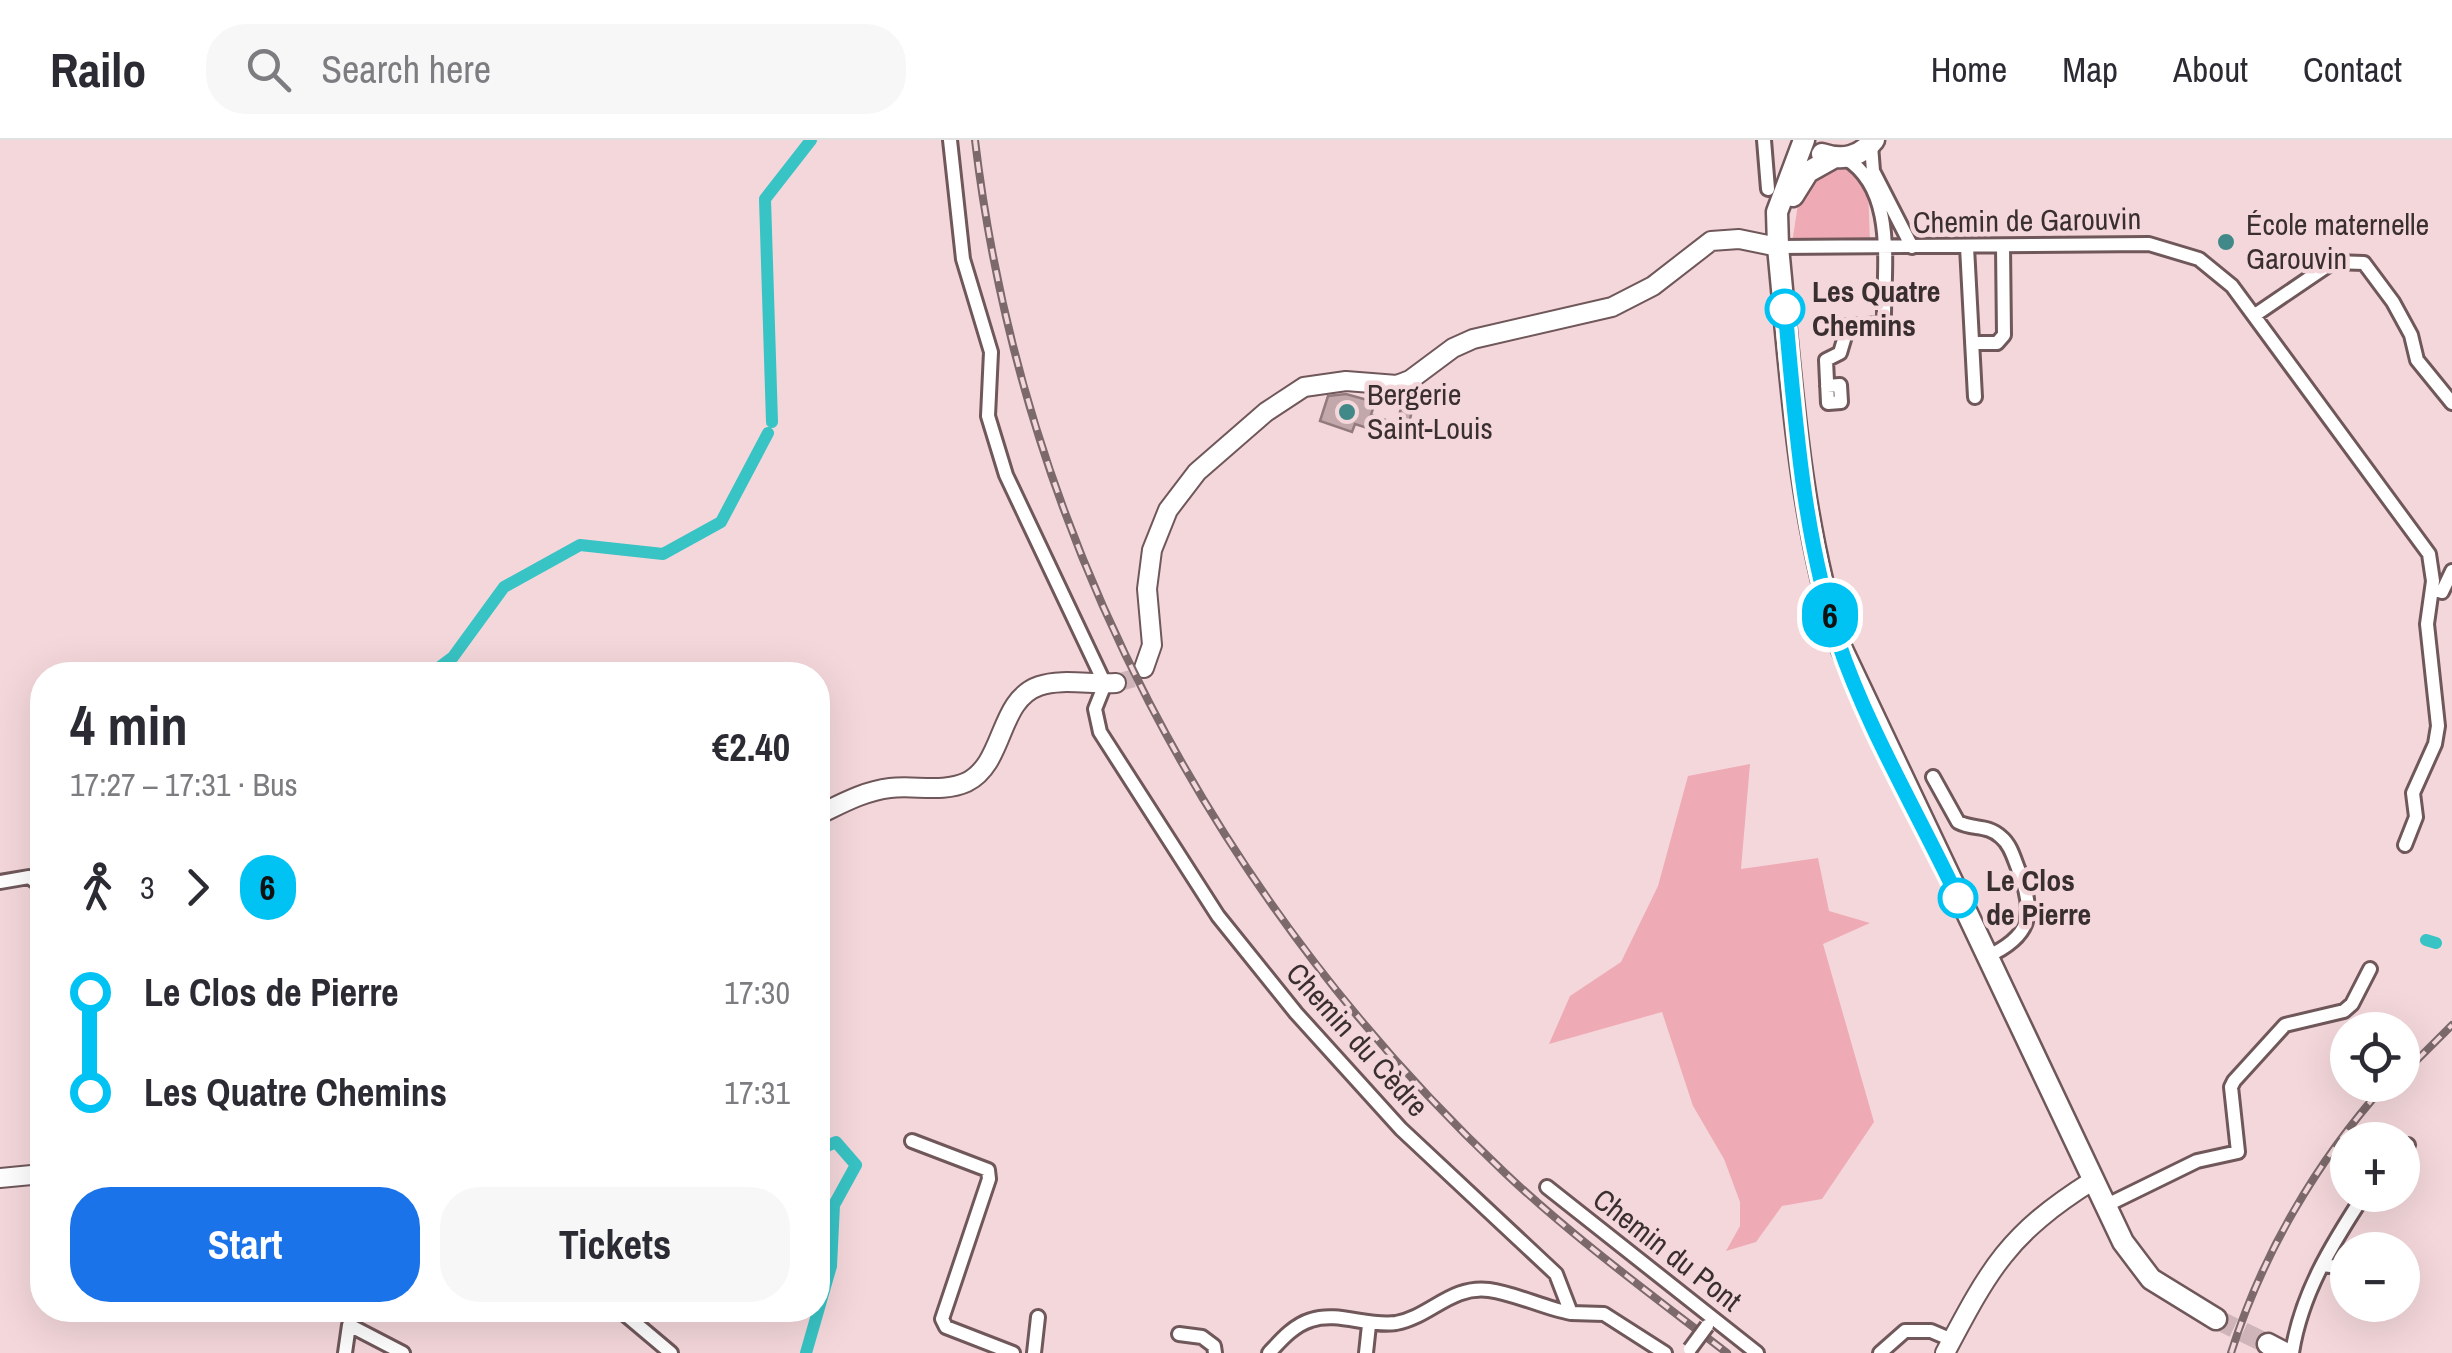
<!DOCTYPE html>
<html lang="en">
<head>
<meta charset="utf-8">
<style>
	:root { --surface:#fff; --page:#f7f7f7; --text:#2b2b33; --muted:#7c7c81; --line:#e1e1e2; --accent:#1a73e8 }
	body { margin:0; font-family:"Archivo Narrow",sans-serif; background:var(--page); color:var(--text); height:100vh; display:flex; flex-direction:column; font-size:38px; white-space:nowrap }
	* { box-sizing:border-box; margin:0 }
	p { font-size:32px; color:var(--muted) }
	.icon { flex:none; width:55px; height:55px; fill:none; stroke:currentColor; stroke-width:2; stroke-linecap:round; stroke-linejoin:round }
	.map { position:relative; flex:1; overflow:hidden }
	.details { position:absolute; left:30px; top:522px; width:800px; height:660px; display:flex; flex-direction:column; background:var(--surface); border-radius:40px; box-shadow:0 10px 40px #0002 }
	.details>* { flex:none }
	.badge { padding:0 20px; border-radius:32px; font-size:35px; line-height:65px }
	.tools { position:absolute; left:2330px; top:872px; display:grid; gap:20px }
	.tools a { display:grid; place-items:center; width:90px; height:90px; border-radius:50%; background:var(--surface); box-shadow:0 10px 40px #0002; font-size:50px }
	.map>.badge { position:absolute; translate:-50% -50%; box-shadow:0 0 0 5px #fff }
	.legs { display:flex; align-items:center; gap:15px; height:110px; padding:0 40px; font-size:32px }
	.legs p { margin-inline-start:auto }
	.headline { display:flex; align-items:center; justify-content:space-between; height:170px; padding:0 40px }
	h1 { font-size:55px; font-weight:700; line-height:75px }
	.action { display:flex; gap:20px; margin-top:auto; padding:20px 40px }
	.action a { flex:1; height:115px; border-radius:40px; background:var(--accent); color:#fff; font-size:40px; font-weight:700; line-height:115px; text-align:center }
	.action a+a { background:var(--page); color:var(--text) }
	ul { padding:0 40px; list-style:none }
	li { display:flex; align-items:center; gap:35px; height:100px; font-size:38px }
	li i { display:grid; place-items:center; width:15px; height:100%; margin:0 12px; background:currentColor }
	li i::after { content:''; width:25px; height:25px; margin:-12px; border:8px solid; border-radius:50%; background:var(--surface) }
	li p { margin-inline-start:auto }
	li:first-child i { background:linear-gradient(#0000 50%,currentColor 0) }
	li:last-child i { background:linear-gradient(currentColor 50%,#0000 0) }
	header { display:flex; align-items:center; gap:60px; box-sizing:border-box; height:140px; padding:0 50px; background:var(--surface); border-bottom:2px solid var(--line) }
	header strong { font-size:48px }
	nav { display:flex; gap:55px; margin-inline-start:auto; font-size:35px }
	.search { width:700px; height:90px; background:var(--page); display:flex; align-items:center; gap:25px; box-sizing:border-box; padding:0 35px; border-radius:40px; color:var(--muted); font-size:38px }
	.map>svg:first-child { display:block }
</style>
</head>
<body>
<header>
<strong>Railo</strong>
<div class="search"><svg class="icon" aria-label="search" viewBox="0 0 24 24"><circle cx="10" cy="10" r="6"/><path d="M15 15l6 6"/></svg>Search here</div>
<nav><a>Home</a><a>Map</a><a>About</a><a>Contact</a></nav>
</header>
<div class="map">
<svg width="2452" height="1213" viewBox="0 0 2452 1213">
	<rect width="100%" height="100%" fill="#f4d7db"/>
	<!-- green -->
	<path fill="#efabb5" d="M1833,28L1854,30L1868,46L1870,102L1819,99V102L1792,103L1798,64L1812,36Z
		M1750,624L1741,729L1818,718L1829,771L1870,783L1823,804L1874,982L1822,1059L1782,1066L1756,1102L1726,1111L1740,1086V1062L1724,1019L1693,966L1662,872L1549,904L1570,856L1621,822L1658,746L1688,636Z"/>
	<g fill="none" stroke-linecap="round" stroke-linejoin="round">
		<!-- canal -->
		<path stroke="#38c3c4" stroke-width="12" d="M772,282L765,59L811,0
			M429,535L453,517L504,447L580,405L663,414L721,382L768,293
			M2426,800L2436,803
			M806,1213L831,1126L834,1065L856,1025L836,1002L818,1010"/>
	</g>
	<!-- building -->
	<path fill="#c3a8ab" stroke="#937a7d" stroke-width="2.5" d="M1417,250L1405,300L1355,284L1352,292L1320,281L1328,256L1346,254L1375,262L1371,275L1397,284L1404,256Z"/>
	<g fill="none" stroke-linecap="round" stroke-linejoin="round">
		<!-- secondary-tunnel -->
		<path stroke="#cfb5b9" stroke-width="18" stroke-dasharray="18 9" stroke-linecap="butt" d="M1116,543L1135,538L1144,528"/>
		<!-- primary-tunnel -->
		<path stroke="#cfb5b9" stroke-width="20" stroke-dasharray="20 10" stroke-linecap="butt" d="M2216,1179L2268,1204"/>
		<defs>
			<path id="street" d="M950,0L963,119L991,212L988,276L1006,335L1105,544L1095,569L1100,592L1218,776L1296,873L1401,989L1556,1134L1571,1173L1604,1174L1665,1213
				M1764,0L1768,49
				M1871,5L1873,31L1912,107
				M1778,107L2149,104L2199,119L2232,146L2429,414L2433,441L2427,484L2438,586L2435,604L2413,653L2416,677L2405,705
				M1967,107L1975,257
				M2255,175L2333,122L2364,123L2393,162L2411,195L2417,220L2452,263
				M1972,203H1997L2004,195L2003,106
				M1827,246L1840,245L1841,262L1828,263L1826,220L1840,213L1848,186L1884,184C1883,130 1898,50 1845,18
				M2432,449L2442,452L2452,431
				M1933,637L1958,682C1973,690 1987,684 2001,697C2011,705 2014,719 2019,731C2036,774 2031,797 1986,817
				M0,742L29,737L42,746
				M912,1001L988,1030L989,1039L942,1179L946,1187L1013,1213
				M2402,1010L2408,1005
				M1547,1047L1757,1213
				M2105,1066L2197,1021L2238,1012L2231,947L2234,941L2285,885L2344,871L2352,864L2370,829
				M2322,1125L2348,1128
				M2402,1136H2403
				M620,1170L671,1213
				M1179,1194L1202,1197L1214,1206L1215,1213
				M345,1213L349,1185L403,1213
				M1034,1213L1038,1177
				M1269,1213C1281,1200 1294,1185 1311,1180C1338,1171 1367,1187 1396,1183C1430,1177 1451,1145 1489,1150C1517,1154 1544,1168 1571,1173
				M1366,1213L1369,1185
				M1880,1213L1905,1191H1931L1952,1200
				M2292,1213C2301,1154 2332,1104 2364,1055"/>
			<path id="secondary" d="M1144,528L1152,505L1147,449L1152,410L1168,370L1197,332L1266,272L1304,247L1346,241L1397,245L1410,240L1453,208L1473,199L1612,167L1653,146L1711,101L1739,99L1778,107
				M818,675C841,664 864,651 890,648C915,645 943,653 967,642C1005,623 998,560 1039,546C1061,538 1093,545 1116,543
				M0,1038L42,1034
				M1945,1213C1990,1128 2008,1094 2092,1041"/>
			<path id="primary" d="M1804,0L1777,72L1778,107C1791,239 1799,378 1840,505L2123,1102L2151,1139L2216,1179
				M1822,14C1843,21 1860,17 1874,0
				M1793,56L1808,32L1833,18
				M2268,1204L2285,1213"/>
		</defs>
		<!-- street casing -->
		<use href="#street" stroke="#6f575a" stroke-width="18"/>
		<!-- secondary casing -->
		<use href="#secondary" stroke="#6f575a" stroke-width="22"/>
		<!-- primary casing -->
		<use href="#primary" stroke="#6f575a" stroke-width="25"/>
		<!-- street -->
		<use href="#street" stroke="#fff" stroke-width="12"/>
		<!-- secondary -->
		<use href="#secondary" stroke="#fff" stroke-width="18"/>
		<!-- primary -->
		<use href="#primary" stroke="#fff" stroke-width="20"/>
		<defs>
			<path id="rail" d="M975,0C1022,396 1216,760 1505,1033C1574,1098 1652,1155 1727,1213
				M2402,935L2452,885
				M2231,1213C2262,1115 2316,1022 2385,945"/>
		</defs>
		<!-- rail casing -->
		<use href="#rail" stroke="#7b696b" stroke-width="8"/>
		<!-- rail -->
		<use href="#rail" stroke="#f4d7db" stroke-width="4" stroke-dasharray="11" stroke-linecap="butt"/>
		<defs>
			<path id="street-bridge" d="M1690,1209L1707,1186"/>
		</defs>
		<!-- street-bridge casing -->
		<use href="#street-bridge" stroke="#6f575a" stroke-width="18" stroke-linecap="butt"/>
		<!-- street-bridge -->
		<use href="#street-bridge" stroke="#fff" stroke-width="12"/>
	</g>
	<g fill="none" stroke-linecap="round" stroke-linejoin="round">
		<defs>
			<path id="line-1" d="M1785,169C1795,278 1803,396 1838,501C1867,588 1919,675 1958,758"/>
		</defs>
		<!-- line-1 casing -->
		<use href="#line-1" stroke="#fff" stroke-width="22"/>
		<!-- line-1 -->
		<use href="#line-1" stroke="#00c3f4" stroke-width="15"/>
	</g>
	<!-- markers -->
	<g fill="#418989" stroke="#f4d7db" stroke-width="4">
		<circle cx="2226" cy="102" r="10"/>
		<circle cx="1347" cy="272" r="10"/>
	</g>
	<g fill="#fff" stroke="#00c3f4" stroke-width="5">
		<circle cx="1785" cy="169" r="18"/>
		<circle cx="1958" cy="758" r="18"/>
	</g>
	<g text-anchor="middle" stroke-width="9" stroke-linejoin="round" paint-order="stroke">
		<!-- street labels -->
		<g font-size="30" fill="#3a2f30" stroke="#f4d7db">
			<text transform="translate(2027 81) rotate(-1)" y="10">Chemin de Garouvin</text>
			<text transform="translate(1357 900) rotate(48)" y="10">Chemin du Cèdre</text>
			<text transform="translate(1667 1110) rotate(38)" y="10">Chemin du Pont</text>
		</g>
		<!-- poi labels -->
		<g font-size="30" fill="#3a2f30" stroke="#f4d7db" text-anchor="start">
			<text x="2246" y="95">École maternelle<tspan x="2246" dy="34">Garouvin</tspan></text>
			<text x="1367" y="265">Bergerie<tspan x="1367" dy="34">Saint-Louis</tspan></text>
		</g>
		<!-- stop labels -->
		<g font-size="30" font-weight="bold" fill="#3a2f30" stroke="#f4d7db" text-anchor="start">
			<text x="1812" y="162">Les Quatre<tspan x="1812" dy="34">Chemins</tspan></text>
			<text x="1986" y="751">Le Clos<tspan x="1986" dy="34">de Pierre</tspan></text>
		</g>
	</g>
</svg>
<div class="tools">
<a><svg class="icon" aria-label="locate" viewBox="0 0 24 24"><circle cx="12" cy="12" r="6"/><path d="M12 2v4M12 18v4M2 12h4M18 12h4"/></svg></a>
<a>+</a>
<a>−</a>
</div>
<b class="badge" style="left:1830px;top:475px;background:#00c3f4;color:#111">6</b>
<section class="details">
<div class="headline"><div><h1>4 min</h1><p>17:27 – 17:31 · Bus</p></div><b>€2.40</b></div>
<div class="legs"><svg class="icon" aria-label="walk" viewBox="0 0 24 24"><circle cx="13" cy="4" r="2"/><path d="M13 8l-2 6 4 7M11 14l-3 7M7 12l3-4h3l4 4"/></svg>3<svg class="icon" aria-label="forward" viewBox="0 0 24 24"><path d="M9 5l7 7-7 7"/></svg><b class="badge" style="background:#00c3f4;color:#111">6</b></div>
<ul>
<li><i style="color:#00c3f4"></i><b>Le Clos de Pierre</b><p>17:30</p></li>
<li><i style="color:#00c3f4"></i><b>Les Quatre Chemins</b><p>17:31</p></li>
</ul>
<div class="action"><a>Start</a><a>Tickets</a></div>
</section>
</div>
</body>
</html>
